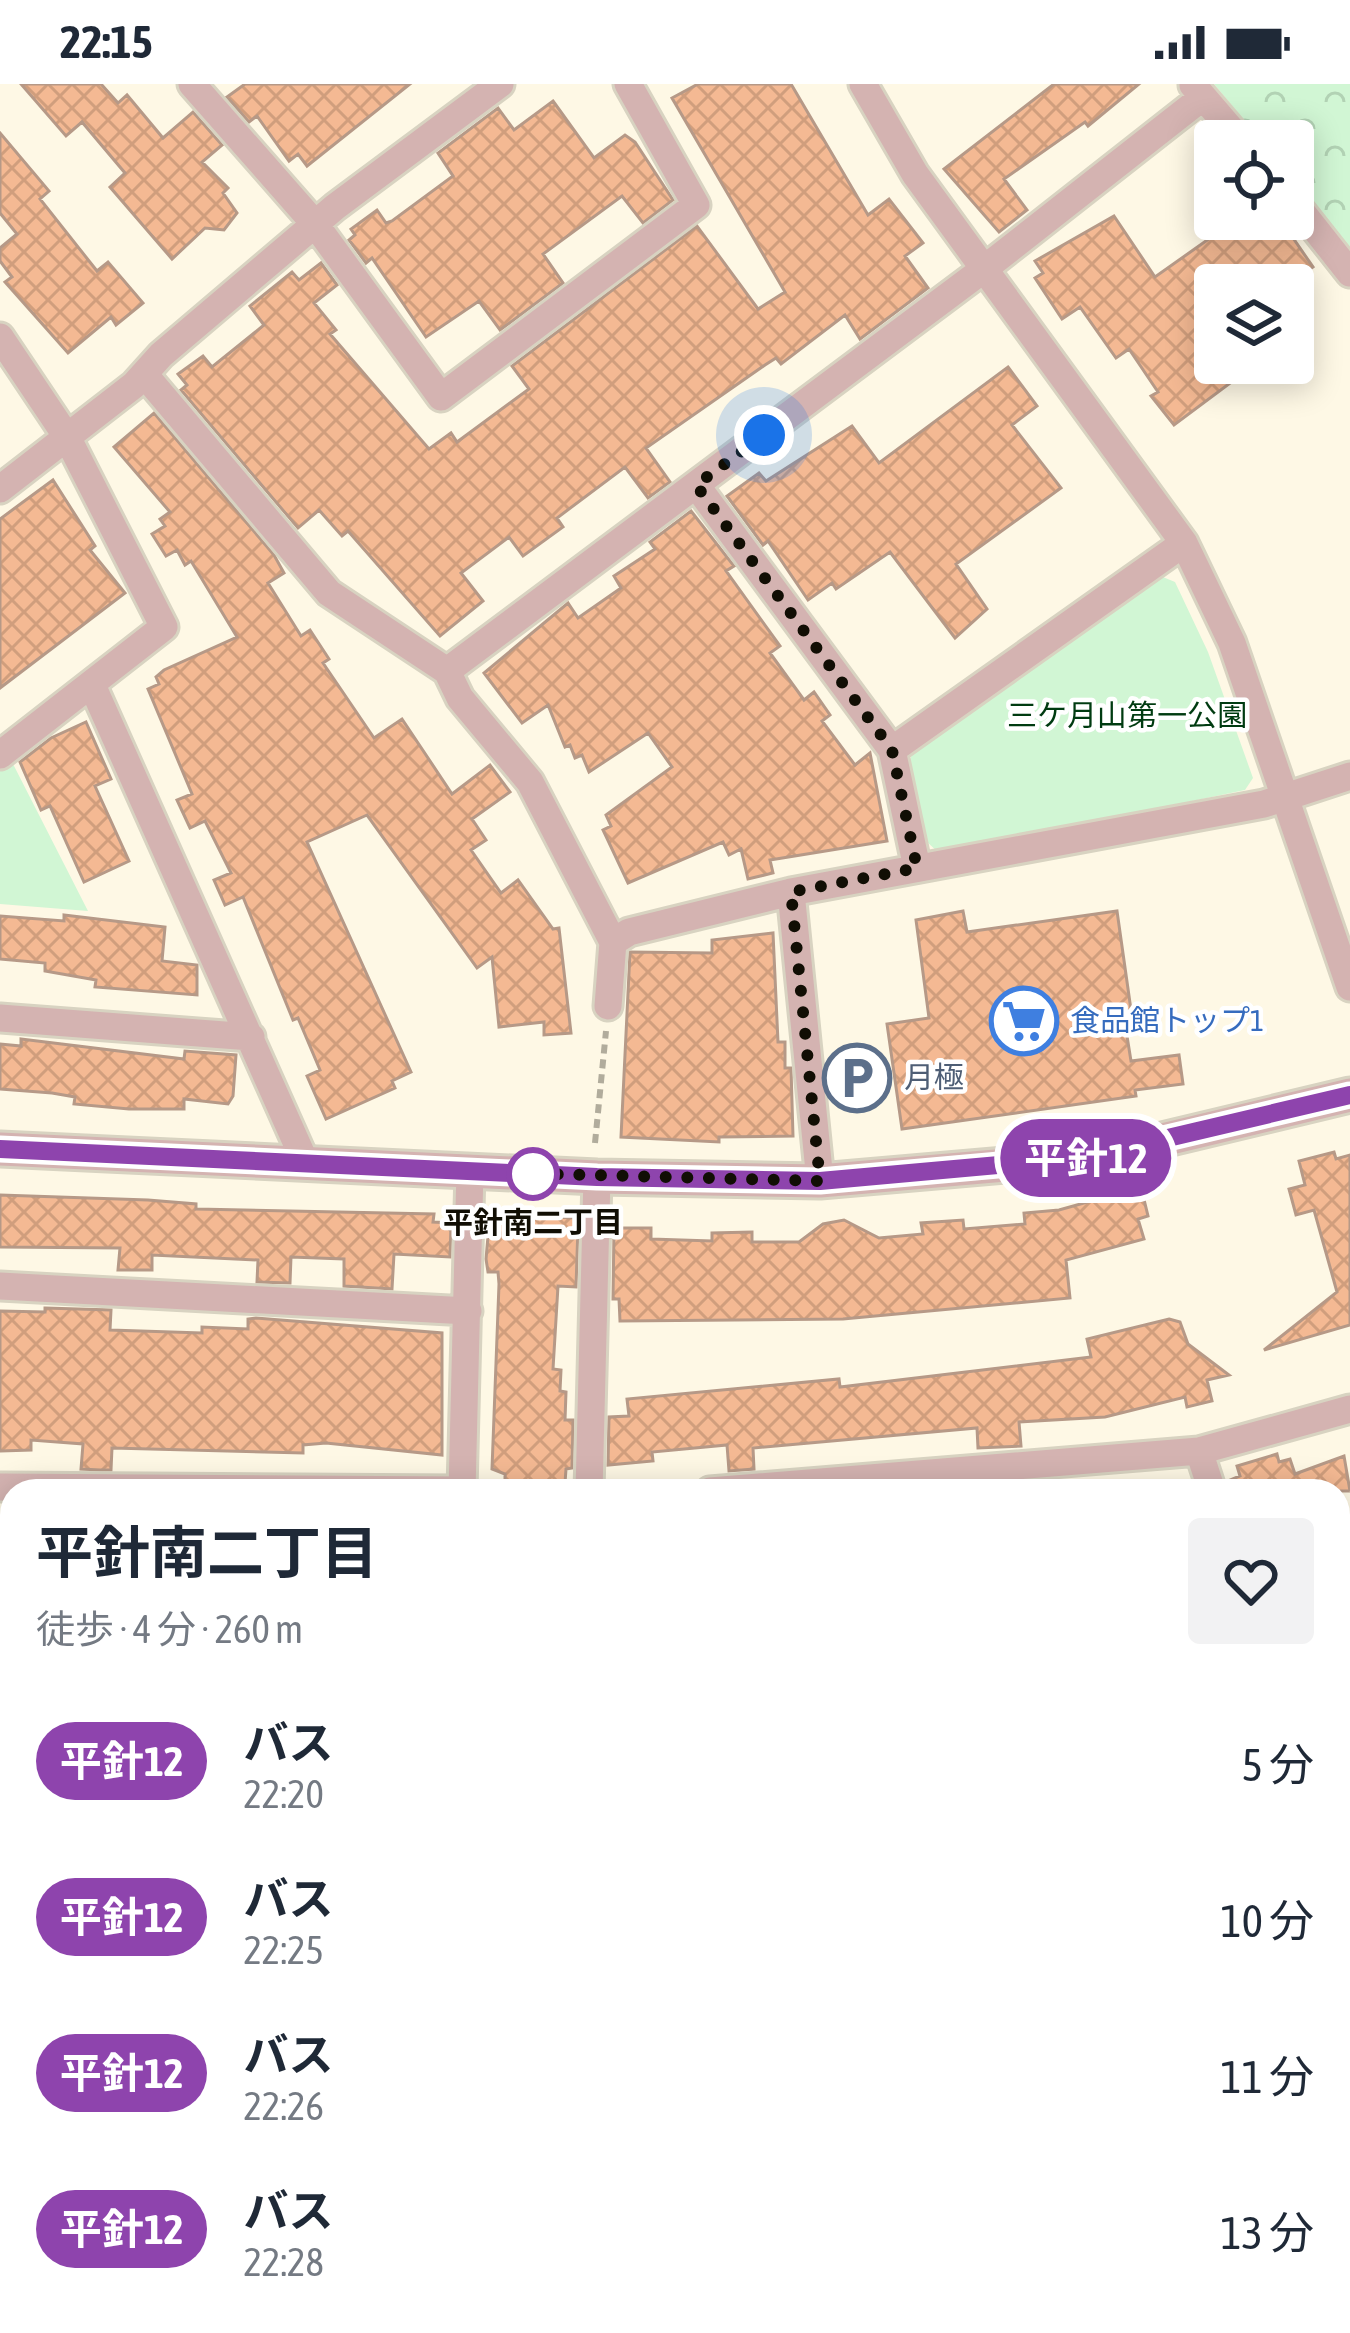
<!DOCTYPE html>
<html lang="ja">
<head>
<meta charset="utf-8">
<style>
	:root { --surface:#fff; --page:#f2f2f3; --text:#1f2937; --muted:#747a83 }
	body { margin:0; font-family:"Asap Condensed","Noto Sans JP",sans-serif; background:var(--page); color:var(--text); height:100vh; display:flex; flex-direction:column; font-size:45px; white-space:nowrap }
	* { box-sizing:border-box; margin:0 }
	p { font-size:39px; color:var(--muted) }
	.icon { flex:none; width:66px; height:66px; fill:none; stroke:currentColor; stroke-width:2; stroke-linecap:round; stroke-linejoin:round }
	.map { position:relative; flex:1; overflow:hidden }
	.details { position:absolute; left:0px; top:1395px; width:1350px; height:855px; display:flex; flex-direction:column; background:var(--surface); border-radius:36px 36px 0 0; box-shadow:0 6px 30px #0003 }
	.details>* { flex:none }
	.badge { padding:0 24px; border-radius:39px; font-size:42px; line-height:78px }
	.controls { position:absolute; left:1194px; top:36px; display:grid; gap:24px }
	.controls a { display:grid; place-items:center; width:120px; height:120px; border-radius:12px; background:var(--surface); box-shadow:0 6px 30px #0003; font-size:60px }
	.you { position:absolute; width:60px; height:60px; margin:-30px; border:9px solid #fff; border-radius:50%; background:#1a73e8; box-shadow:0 0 0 18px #1a73e833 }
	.map>.badge { position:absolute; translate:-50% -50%; box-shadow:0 0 0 6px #fff }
	.round { display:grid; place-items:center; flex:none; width:126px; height:126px; border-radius:12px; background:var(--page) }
	.head { display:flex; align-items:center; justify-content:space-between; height:204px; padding:0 36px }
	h1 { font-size:57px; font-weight:700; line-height:90px }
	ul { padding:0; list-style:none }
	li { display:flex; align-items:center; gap:36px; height:156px; padding:0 36px }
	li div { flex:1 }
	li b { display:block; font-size:45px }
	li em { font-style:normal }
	li .badge { min-width:132px; font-weight:700; text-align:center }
	.status { display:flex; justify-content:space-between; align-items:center; height:84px; padding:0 60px; background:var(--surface); direction:ltr }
	.status svg { height:33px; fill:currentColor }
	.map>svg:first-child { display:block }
</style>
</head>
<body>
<div class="status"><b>22:15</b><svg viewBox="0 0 49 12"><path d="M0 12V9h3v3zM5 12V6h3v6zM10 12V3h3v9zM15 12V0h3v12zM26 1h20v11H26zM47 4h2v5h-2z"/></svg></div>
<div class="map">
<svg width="1350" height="2249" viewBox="0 0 1350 2249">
	<defs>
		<pattern id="forest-crowns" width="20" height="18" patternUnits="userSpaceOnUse" patternTransform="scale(3)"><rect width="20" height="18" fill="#d1f6d4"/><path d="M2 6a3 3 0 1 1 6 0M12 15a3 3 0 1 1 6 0" fill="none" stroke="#b2d2b4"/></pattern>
		<pattern id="building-cross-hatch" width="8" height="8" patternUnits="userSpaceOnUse" patternTransform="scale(3)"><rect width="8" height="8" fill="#f4b993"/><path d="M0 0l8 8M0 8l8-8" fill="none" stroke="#d09e7d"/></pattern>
	</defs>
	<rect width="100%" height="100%" fill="#fef8e5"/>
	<!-- green -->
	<path fill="#d1f6d4" d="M1158,491L1175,498L1208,568L1253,694L1245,706L940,770L926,757L908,680L913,668Z
		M12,678L88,827L0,820V687Z
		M1350,1886V2088L1338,2065V1893Z"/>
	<!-- forest -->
	<path fill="url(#forest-crowns)" d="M1214,0H1350V166L1293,95V57H1261Z"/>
	<!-- building -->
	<path fill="url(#building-cross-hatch)" stroke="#b69987" stroke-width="3" d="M21,0H101L118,19L127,11L163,54L193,28L222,61L202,78L228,104L223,109L237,129L224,146L205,144L172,175L110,103L125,89L82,38L66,52Z
		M245,0H410L307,82L298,70L289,77L257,32L249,38L227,13Z
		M698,0H791L868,131L889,115L923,159L905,172L928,204L860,255L845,231L781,280L776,274L765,281L646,364L670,398L648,414L625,383L557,434L563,443L523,472L509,453L461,489L483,517L440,552L348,447L342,452L319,426L298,444L181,306L187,301L178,290L203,272L212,283L264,241L250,222L292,188L299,196L321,179L337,201L314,219L336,246L330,250L429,365L451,349L457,358L529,305L512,282L697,142L758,225L785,208L672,14Z
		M1054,0H1139L1088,42L1085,38L1004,95L1027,126L999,148L944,85Z
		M553,17L594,74L625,51L635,58L673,116L643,139L622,112L543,170L563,199L500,246L479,217L426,253L372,174L366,179L349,156L355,151L351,145L377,126L386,139L392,137L453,92L438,69L498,24L514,46Z
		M0,49L49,107L40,115L97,187L108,178L143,219L116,241L111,233L68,269L5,198L12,193L0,177V164L17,150L0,129Z
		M1114,132L1155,193L1237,135H1280L1313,183L1289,201H1215V279H1257L1174,341L1151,312L1158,308L1129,265L1116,274L1080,223L1062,235L1035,194L1043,189L1035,177Z
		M1008,283L1037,322L1012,341L1061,404L956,480L987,525L955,554L890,468L836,505L832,499L808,516L768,457L763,461L727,412L759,389L766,397L852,342L879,379Z
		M154,329L274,471L284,489L268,499L301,552L310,546L329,575L323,579L374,654L402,635L452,710L490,681L510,708L472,735L486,756L471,766L501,809L518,796L553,845L559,844L571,949L544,951V938L499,943L492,873L477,884L367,731L307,758L411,988L392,997L395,1004L326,1035L307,992L320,986L298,934L293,936L243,813L225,821L214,796L231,789L205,737L190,744L177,716L192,710L148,605L159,600L156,593L164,586L237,553L191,477L185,481L177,466L166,472L152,450L165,442L160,435L170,428L114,363Z
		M53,396L95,462L90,466L125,509L0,604V435Z
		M691,427L734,482L726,487L780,562L770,569L804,616L814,608L830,631L822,637L855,681L870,669L887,757L770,776L773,789L748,795L741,765L729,771L723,758L628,799L603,746L611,742L606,731L672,683L648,649L589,688L582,671L575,674L570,661L565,663L548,621L522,639L484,589L568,519L578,534L621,504L614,492L655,465L650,458Z
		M86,638L111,695L95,702L129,777L84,798L50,722L41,726L20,678L51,654Z
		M963,827L967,848L1117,827L1131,926L1123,927L1131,977L1179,971L1183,1000L1135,1006L1136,1012L902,1045L887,940L929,934L916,836Z
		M64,831L165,843L162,877L197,881V911L95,903L96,896L45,887V879L0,875V832L64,837Z
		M773,849L778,958H785V984H791L793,1052L719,1053V1058L621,1053L630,868L712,869V856Z
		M21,955L184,975L185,967L236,971L233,1012L228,1020L184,1015V1025H129L74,1020L75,1013L52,1009L0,1005V960L21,962Z
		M1334,1068L1336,1075L1350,1071V1241L1264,1266L1337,1208L1314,1126L1296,1131L1289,1105L1305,1101L1299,1077Z
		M1141,1103L1148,1132L1138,1135L1144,1155L1066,1176L1070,1214L843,1235L620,1237L619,1215H613L614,1144H651V1155L712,1157V1149L752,1148V1158H799L823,1140L844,1136L879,1154L923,1150L921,1139L963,1136L964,1145L1025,1140L1024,1129L1059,1126Z
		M0,1111L148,1116L196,1120V1125L434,1130L433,1138L451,1139L450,1173L394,1170L392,1205L344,1202V1175L291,1173L290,1199L257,1198L258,1176L152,1171V1186H118L120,1164L0,1163Z
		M490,1130L574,1134L578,1143L576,1203L558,1202L553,1285L561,1286L560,1307L566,1308L565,1336H573L572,1384L566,1385L565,1399L505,1398V1390L492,1385L499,1200L498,1188H488L486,1175Z
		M45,1224L111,1226L110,1246L202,1249V1243L248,1245V1235L256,1234L442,1249V1371L326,1359L303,1361V1369L112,1364L111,1386H100L81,1385L83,1360L31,1356V1366L0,1367V1227L45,1228Z
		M1169,1235L1180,1238L1188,1260L1229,1291L1207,1296L1212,1317L1187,1323L1185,1313L1105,1333L1019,1338L1021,1362L978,1364L977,1344L753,1364L754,1385L729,1387L727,1361L652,1368L653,1377L608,1381L609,1333L629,1332L627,1315L839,1295L840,1303L1091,1273L1087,1255Z
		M1277,1370L1279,1378L1290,1375L1295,1390L1344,1372L1350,1407H1230L1228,1397L1240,1392L1237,1382Z"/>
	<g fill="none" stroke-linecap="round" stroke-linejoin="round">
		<defs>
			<path id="service" d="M0,1938L12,1944
				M0,2004L12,1980
				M0,2035L12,2041
				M0,2079L12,2084
				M0,2226L12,2204
				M82,2238L105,2249
				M289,2238L295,2249
				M409,2238L416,2249
				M597,2238L619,2249
				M118,2241L135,2249
				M234,2249L239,2238
				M526,2249L531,2238"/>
			<path id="minor" d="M192,0L315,140L441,313L696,121L628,0
				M863,0L915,90L1184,459L1232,559L1350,903
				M1193,1L1241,57
				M1293,117L1350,189
				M0,253L67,353L164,543L0,671
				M144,290L329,509L447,587L460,614L530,698L613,858L629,848L791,808L1264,720L1350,692
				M696,401L892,666L917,784
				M0,405L134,301L161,271L335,123L500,0
				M447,587L984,185L1203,13
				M92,601L306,1080
				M892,666L1184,459
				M791,808L820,1097
				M608,922L613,858
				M0,934L251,953
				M0,1202L468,1227
				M1199,1367L1212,1407
				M0,1403L462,1406
				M462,1407L470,1086
				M589,1407L597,1093
				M710,1407L1199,1367L1350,1325
				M0,1580H12
				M1338,1792L1350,1827
				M0,1801L12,1808
				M1338,1880L1350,1874
				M1338,2163L1350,2157
				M1016,2238L1023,2249
				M1173,2249L1194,2238"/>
			<path id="tertiary" d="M0,1065L597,1093L820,1097L1087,1074L1350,1011"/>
		</defs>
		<!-- service casing -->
		<use href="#service" stroke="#d8d3c1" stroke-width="20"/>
		<!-- minor casing -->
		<use href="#minor" stroke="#d8d3c1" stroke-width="33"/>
		<!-- tertiary casing -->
		<use href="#tertiary" stroke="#d8d3c1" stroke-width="39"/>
		<!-- path -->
		<path stroke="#b1ac9c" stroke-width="6" stroke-dasharray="9 6" stroke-linecap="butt" d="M595,1059L606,947"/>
		<!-- service -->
		<use href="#service" stroke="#d4b3b1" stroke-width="14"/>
		<!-- minor -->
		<use href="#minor" stroke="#d4b3b1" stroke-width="27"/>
		<!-- tertiary -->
		<use href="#tertiary" stroke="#d4b3b1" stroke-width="33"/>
	</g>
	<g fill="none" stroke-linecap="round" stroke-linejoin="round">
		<defs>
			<path id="line" d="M0,1065L597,1093L820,1097L1087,1073L1350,1011"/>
		</defs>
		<!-- line casing -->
		<use href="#line" stroke="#fff" stroke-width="27"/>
		<!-- line -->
		<use href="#line" stroke="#8e44ad" stroke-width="18"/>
		<!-- walk -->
		<path stroke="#110e04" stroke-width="12" stroke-dasharray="0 21.6" d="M533,1090L513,1089L820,1097L791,808L917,784L892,666L696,401L764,351"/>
	</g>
	<!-- icons -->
	<defs>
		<symbol id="supermarket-ring" viewBox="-11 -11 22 22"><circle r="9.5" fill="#fff" stroke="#3f7fe0" stroke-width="1.5"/><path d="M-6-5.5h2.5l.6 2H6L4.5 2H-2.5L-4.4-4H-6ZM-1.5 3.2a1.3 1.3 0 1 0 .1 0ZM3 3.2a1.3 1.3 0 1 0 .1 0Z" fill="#3f7fe0"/></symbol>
		<symbol id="parking-ring" viewBox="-11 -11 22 22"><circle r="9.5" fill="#fff" stroke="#5c6f8a" stroke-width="1.5"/><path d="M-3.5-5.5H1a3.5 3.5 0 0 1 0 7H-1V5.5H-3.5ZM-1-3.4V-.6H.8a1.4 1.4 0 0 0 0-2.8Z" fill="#5c6f8a"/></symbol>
	</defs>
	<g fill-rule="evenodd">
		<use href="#supermarket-ring" x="986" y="899" width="76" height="76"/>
		<use href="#parking-ring" x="819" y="956" width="76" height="76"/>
	</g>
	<!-- markers -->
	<circle fill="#fff" stroke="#8e44ad" stroke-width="6" cx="533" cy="1090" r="24"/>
	<g text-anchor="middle" stroke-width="9" stroke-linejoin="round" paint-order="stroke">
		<!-- park labels -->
		<g font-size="30" fill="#003b11" stroke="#fff">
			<text x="1127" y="642">三ケ月山第一公園</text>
		</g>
		<!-- shop labels -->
		<g font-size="30" fill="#366cbe" stroke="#fff" text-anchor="start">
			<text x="1070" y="947">食品館トップ1</text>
		</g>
		<!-- service labels -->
		<g font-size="30" fill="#4e5e75" stroke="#fff" text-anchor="start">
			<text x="904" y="1004">月極</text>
		</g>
		<!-- stop labels -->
		<g font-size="30" font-weight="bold" fill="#110e04" stroke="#fff">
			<text x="533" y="1149">平針南二丁目</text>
		</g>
	</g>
</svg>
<div class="controls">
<a><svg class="icon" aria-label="locate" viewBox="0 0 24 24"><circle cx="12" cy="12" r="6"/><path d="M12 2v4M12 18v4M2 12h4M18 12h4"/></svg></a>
<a><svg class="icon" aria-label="layers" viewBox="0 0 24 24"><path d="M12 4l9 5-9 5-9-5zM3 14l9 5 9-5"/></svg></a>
</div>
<div class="you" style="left:764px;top:351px"></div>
<b class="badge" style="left:1086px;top:1074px;background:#8e44ad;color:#fff">平針12</b>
<section class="details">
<div class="head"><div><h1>平針南二丁目</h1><p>徒歩 · 4 分 · 260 m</p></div><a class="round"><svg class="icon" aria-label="heart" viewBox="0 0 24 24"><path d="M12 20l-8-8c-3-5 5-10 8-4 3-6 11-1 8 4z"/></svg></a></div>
<ul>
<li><span class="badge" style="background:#8e44ad;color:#fff">平針12</span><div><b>バス</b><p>22:20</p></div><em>5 分</em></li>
<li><span class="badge" style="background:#8e44ad;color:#fff">平針12</span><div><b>バス</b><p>22:25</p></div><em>10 分</em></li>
<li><span class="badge" style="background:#8e44ad;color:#fff">平針12</span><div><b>バス</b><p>22:26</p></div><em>11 分</em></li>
<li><span class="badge" style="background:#8e44ad;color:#fff">平針12</span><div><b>バス</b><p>22:28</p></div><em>13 分</em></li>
</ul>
</section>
</div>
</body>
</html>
